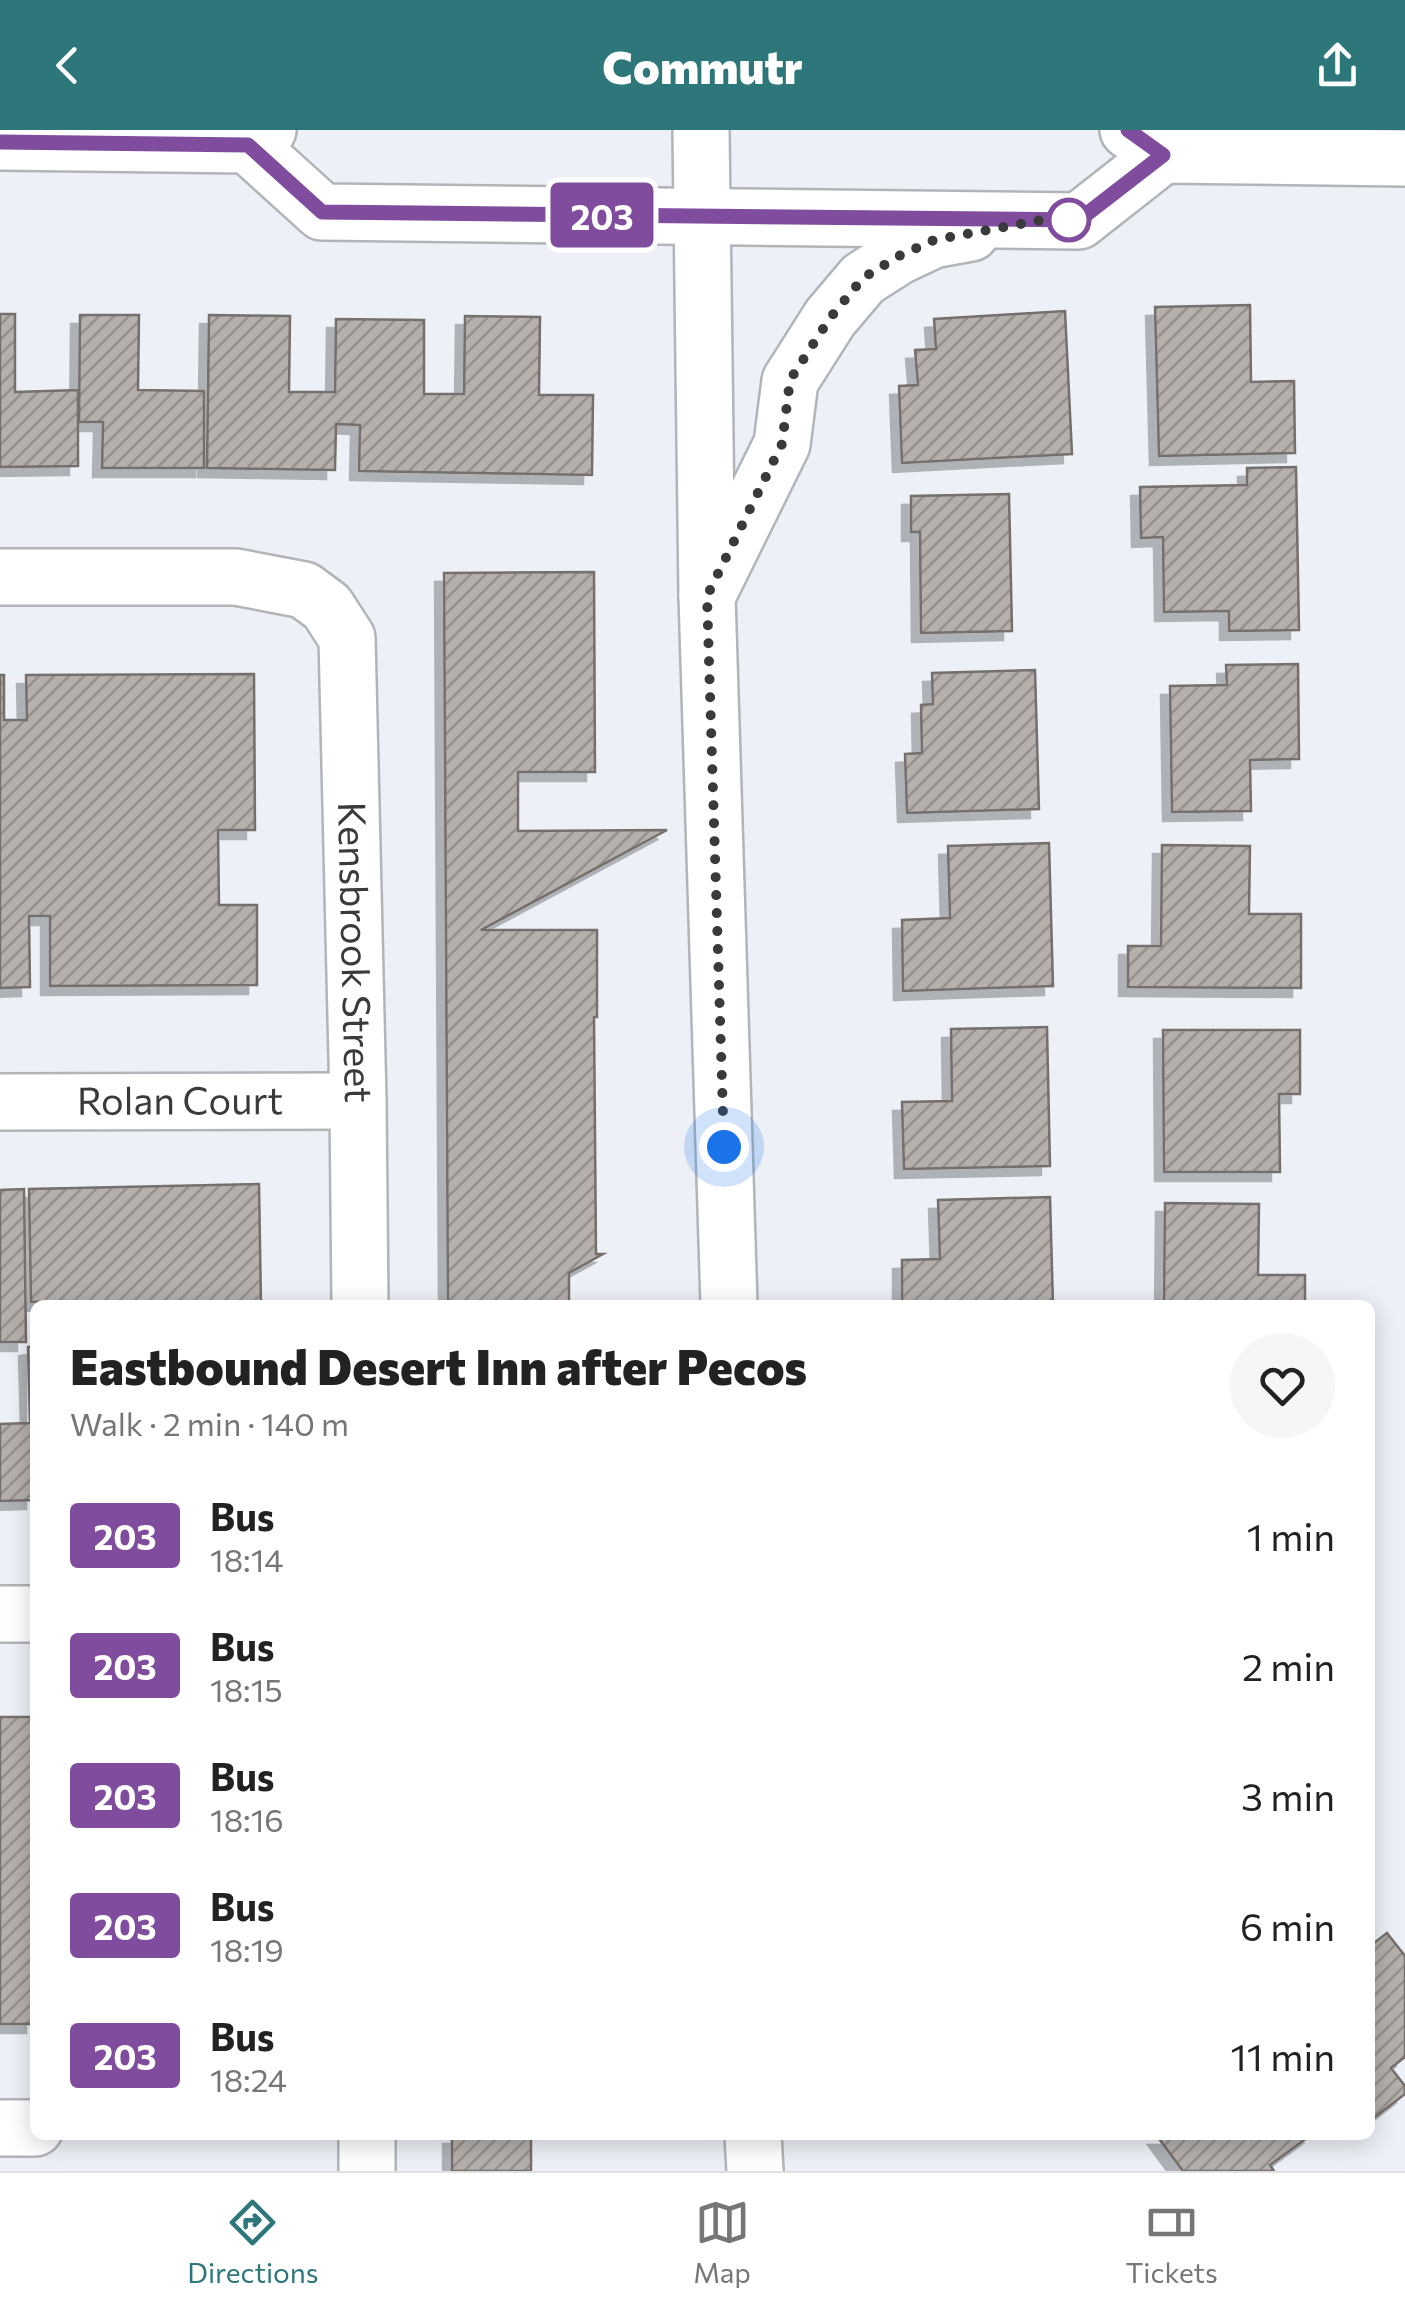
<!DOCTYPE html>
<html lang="en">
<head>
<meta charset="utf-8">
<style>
	:root { --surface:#fff; --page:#f6f6f6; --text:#222; --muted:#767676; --line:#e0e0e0; --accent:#2d777b }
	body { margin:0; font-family:Commissioner,sans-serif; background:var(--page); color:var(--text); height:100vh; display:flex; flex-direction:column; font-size:38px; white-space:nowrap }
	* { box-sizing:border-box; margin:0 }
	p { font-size:32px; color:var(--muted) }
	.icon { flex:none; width:55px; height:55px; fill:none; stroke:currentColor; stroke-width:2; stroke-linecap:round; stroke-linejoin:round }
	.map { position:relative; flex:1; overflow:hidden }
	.drawer { position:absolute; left:30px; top:1170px; width:1345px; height:840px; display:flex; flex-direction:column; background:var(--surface); border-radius:15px; box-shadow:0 5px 25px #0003 }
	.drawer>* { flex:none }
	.badge { padding:0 20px; border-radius:8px; font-size:35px; line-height:65px }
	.you { position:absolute; width:50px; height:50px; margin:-25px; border:8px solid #fff; border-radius:50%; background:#1a73e8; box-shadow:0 0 0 15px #1a73e833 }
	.map>.badge { position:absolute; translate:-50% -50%; box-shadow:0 0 0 5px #fff }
	.round { display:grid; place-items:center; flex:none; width:105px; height:105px; border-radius:52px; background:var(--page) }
	.head { display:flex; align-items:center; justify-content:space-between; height:170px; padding:0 40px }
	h1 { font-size:48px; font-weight:800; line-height:75px }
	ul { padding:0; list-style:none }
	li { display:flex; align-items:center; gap:30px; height:130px; padding:0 40px }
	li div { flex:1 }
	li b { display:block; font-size:38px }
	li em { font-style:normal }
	li .badge { min-width:110px; font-weight:700; text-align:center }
	header { display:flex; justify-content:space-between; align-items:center; height:130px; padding:0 40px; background:var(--accent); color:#fff; font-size:45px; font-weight:800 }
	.menu { display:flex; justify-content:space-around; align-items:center; height:140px; border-top:2px solid var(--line); background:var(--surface); font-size:28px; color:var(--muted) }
	.menu a { display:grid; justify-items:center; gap:5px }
	.menu .selected { color:var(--accent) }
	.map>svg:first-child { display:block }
</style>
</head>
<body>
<header><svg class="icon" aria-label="back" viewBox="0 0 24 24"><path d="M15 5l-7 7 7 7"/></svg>Commutr<svg class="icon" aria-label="share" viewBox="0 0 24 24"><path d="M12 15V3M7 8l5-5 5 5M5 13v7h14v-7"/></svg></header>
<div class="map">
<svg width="1405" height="2041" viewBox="0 0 1405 2041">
	<defs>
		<pattern id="building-hatch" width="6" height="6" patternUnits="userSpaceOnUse" patternTransform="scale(2.5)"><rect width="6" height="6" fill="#b6b0ac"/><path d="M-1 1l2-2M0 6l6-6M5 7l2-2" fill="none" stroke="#95908d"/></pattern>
		<filter id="shadow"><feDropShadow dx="-9" dy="9" stdDeviation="0" flood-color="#0004"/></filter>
	</defs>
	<rect width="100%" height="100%" fill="#edf1f7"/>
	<!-- building -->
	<path fill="url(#building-hatch)" stroke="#756f6c" stroke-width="2.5" filter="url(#shadow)" d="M1250,175L1251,252L1294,251L1295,323L1159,326L1155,177Z
		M1065,181L1072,324L902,333L899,256L918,255L915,220L936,219L934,189Z
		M0,184H15V262L78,260V336L0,337Z
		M80,185H139L138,260L204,261V338H102L103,292H79Z
		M209,185L290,186L289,262H335L336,189L424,190V264H464L465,186L540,187L539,265H593L592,345L359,341L360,295L336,294L335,340L207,338Z
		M1296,337L1299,500L1229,501V481L1164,482L1163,407L1141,408L1140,357L1247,355V338Z
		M1009,364L1012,501L921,503L920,402H911V366Z
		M594,442L595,642H518V701L667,700L481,800H597V887H594L596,1124H603L569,1143V1175H448L444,443Z
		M1298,534L1299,629L1250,630L1251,681L1172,682L1170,556L1227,555L1226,535Z
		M1035,540L1039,679L907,683L905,624L922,623L921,575L933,574L932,543Z
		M254,544L255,700H218L219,775H257V855L50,856V786H29L30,857L0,858V545H4V590H27L26,545Z
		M1049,713L1053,856L903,861L902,790L950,788L948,716Z
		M1162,715L1250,716L1249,784H1301V858L1128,857V816H1161Z
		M1047,897L1050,1036L904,1039L902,972L952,971L951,899Z
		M1163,900H1300V964H1279L1280,1042H1164Z
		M259,1054L261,1175H66V1171L31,1172L29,1059Z
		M24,1059L26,1212H0V1060Z
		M1050,1067L1053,1175H902V1130L940,1129L938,1070Z
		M1165,1073L1259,1074L1258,1145H1305V1175H1136V1172H1164Z
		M35,1216V1370L0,1371V1294L30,1293L28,1217Z
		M0,1587H35V1894H0Z
		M1387,1803L1405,1826V1927L1391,1938L1405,1956V1964L1370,1991V1816Z
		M452,2005H531V2041H452Z
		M1311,2005L1270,2035L1274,2041H1183L1157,2006Z"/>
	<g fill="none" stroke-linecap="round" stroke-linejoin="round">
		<defs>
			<g id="minor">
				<path d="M701,0L707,466L729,1175"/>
				<path id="s1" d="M0,447H236L304,460L327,477L347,508L358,971L360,1175"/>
				<path id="s2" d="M0,972L358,971"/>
				<path d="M0,1484H35"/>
				<path d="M0,1998H35"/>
				<path d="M367,2005V2041"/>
				<path d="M753,2005L755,2041"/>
			</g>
			<path id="major" d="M1128,0L1163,25L1405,28
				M0,12L248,15L268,0
				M248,15L322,82L1079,91L1163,25
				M707,466L782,314L790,251L830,188L863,149L899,126L933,110L971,103"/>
		</defs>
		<!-- minor casing -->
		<use href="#minor" stroke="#b1b5ba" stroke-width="60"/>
		<!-- major casing -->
		<use href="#major" stroke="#b1b5ba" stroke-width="60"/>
		<!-- minor -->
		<use href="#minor" stroke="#fff" stroke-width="55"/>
		<!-- major -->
		<use href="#major" stroke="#fff" stroke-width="55"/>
	</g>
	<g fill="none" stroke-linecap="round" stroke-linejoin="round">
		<defs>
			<path id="line" d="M0,12L248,15L322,82L1079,90L1163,25L1128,0"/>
		</defs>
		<!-- line casing -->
		<use href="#line" stroke="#fff" stroke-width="22"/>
		<!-- line -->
		<use href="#line" stroke="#804c9e" stroke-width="15"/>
		<!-- walk -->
		<path stroke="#383a3c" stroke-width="10" stroke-dasharray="0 18" d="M724,1017L707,466L782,314L790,250L830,188L863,148L899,126L934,110L1042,90H1079H1069"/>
	</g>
	<!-- markers -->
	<circle fill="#fff" stroke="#804c9e" stroke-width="5" cx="1069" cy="90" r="20"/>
	<g text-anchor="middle" stroke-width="8" stroke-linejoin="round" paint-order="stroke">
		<!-- street labels -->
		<g font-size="38" fill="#383a3c" stroke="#fff">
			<text dy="13" stroke="none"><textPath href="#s1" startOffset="685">Kensbrook Street</textPath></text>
			<text dy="13" stroke="none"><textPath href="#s2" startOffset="180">Rolan Court</textPath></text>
		</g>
	</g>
</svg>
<div class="you" style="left:724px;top:1017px"></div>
<b class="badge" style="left:602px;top:85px;background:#804c9e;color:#fff">203</b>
<section class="drawer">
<div class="head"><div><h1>Eastbound Desert Inn after Pecos</h1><p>Walk · 2 min · 140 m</p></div><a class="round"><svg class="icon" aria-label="heart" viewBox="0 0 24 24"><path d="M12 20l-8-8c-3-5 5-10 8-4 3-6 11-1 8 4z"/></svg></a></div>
<ul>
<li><span class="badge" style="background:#804c9e;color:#fff">203</span><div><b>Bus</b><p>18:14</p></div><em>1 min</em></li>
<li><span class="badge" style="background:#804c9e;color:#fff">203</span><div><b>Bus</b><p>18:15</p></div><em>2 min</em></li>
<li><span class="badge" style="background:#804c9e;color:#fff">203</span><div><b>Bus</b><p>18:16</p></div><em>3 min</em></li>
<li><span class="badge" style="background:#804c9e;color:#fff">203</span><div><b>Bus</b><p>18:19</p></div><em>6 min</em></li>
<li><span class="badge" style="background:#804c9e;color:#fff">203</span><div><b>Bus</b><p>18:24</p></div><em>11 min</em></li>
</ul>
</section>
</div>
<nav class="menu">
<a class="selected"><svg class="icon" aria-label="directions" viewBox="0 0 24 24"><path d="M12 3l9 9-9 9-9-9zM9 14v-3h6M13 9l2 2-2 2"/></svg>Directions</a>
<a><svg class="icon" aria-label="map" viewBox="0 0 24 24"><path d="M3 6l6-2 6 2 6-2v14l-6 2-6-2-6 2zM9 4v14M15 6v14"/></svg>Map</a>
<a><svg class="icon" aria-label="tickets" viewBox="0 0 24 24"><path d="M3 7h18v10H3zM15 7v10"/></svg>Tickets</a>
</nav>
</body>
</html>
